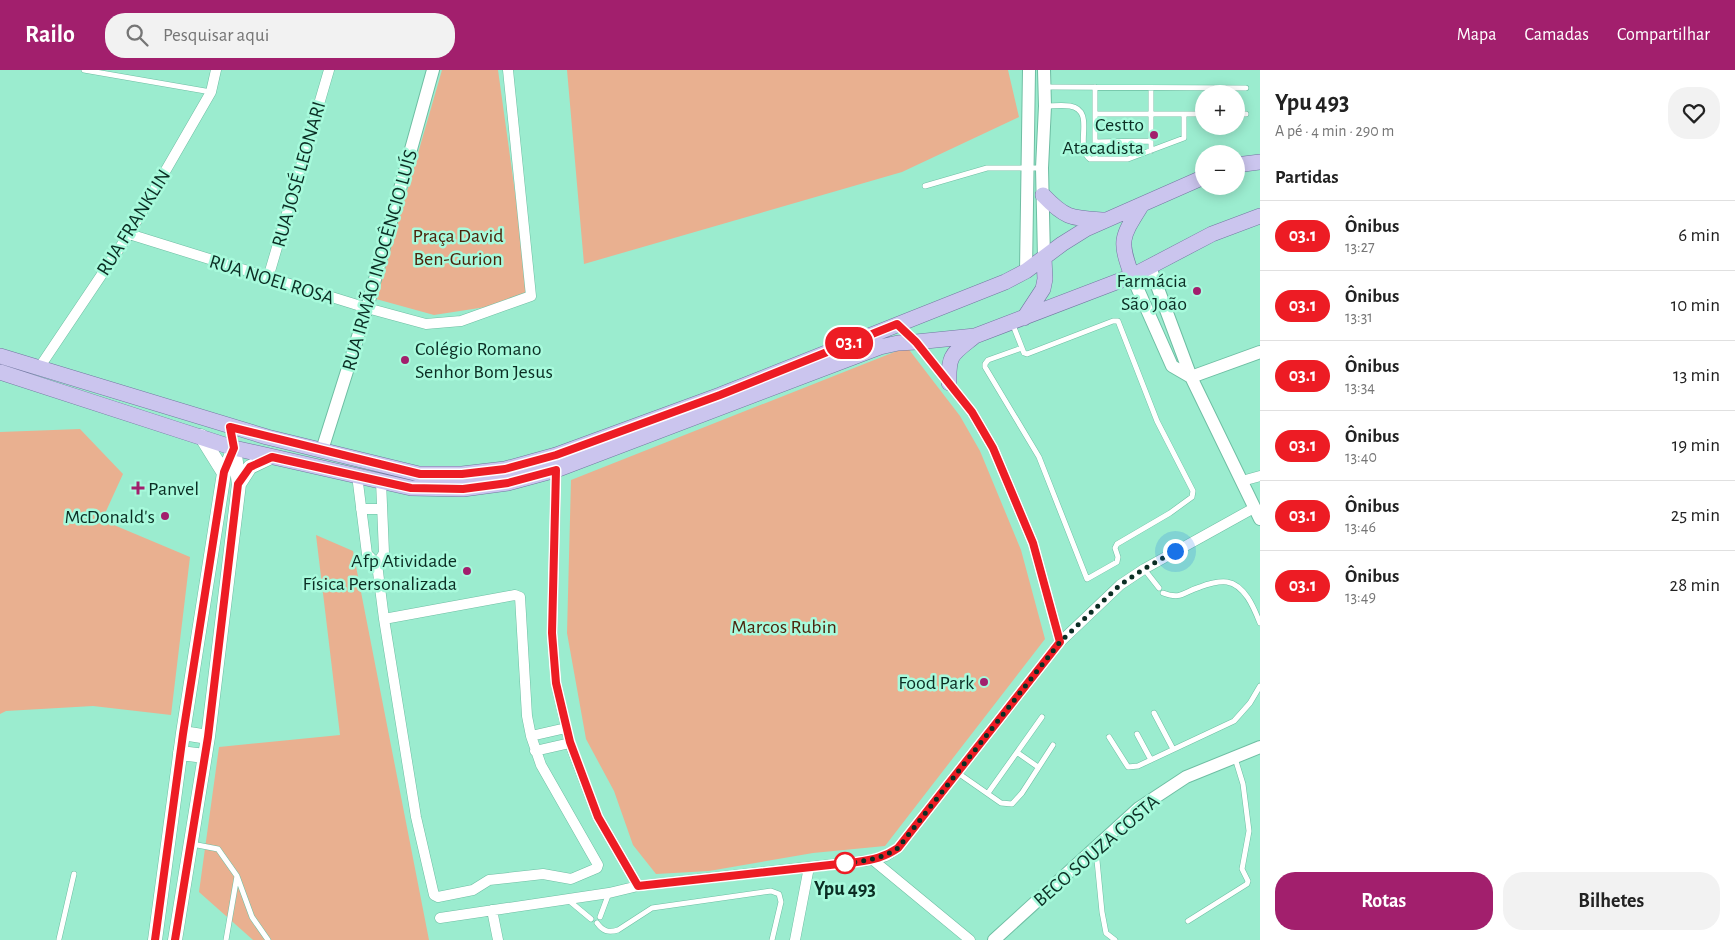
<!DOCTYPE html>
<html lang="pt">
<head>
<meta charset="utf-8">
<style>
	:root { --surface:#fff; --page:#f2f2f2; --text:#222; --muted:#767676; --line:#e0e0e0; --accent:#a21f6d }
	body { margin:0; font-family:"Alegreya Sans",sans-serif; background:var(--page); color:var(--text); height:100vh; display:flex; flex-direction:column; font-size:19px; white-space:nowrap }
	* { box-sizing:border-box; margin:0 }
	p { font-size:16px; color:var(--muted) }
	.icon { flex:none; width:28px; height:28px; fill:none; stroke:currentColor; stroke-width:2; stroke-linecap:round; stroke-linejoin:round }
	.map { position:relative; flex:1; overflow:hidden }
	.drawer { display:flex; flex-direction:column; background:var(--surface); width:475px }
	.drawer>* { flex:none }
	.badge { padding:0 10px; border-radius:16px; font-size:18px; line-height:32px }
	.controls { position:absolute; left:1195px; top:15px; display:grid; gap:10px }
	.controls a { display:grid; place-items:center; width:50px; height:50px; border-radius:50%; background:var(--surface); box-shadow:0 2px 12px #0003; font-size:25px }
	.you { position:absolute; width:25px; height:25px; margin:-12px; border:4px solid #fff; border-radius:50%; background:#1a73e8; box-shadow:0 0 0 8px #1a73e833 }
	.map>.badge { position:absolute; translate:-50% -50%; box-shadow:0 0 0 2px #fff }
	h2 { padding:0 15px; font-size:19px; line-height:45px }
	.round { display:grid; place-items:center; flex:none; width:52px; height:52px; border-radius:20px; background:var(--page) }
	.overview { display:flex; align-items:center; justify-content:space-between; height:85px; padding:0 15px }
	h1 { font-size:24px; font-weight:700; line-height:38px }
	.primary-button { display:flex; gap:10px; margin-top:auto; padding:10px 15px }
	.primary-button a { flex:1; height:58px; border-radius:20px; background:var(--accent); color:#fff; font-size:20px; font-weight:700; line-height:58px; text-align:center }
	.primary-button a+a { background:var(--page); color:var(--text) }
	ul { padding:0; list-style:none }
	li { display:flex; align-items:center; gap:15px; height:70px; padding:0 15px; border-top:1px solid var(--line) }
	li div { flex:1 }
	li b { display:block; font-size:19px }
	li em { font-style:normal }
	li .badge { min-width:55px; font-weight:700; text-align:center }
	header { display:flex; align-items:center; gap:30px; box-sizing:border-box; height:70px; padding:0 25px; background:var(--accent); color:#fff }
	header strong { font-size:24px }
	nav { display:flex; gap:28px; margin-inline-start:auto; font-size:18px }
	.search { width:350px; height:45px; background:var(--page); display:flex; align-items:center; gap:12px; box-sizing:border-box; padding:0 18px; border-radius:20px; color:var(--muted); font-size:19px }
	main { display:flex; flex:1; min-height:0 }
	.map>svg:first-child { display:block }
</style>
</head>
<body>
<header>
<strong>Railo</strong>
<div class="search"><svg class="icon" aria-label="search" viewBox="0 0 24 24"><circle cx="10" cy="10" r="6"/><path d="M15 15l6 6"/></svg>Pesquisar aqui</div>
<nav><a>Mapa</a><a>Camadas</a><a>Compartilhar</a></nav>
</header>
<main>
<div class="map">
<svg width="1260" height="870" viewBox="0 0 1260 870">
	<rect width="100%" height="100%" fill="#9beccf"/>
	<!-- green -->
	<path fill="#e9b090" d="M442,0H498L530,230L434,245L376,229Z
		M567,0H1008L1019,47L902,102L584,194Z
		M907,277L960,346L980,381L1021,480L1045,569L885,776L813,783L709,801L656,804L633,775L614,721L586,669L567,563L571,410Z
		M80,359L123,404L102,450L190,487L171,645L93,636L6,641L0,644V362Z
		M316,465L353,481L429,870H253L199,822L219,677L340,665Z"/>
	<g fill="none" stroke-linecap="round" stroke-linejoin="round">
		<defs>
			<path id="service" d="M84,0L211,22
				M1046,17L1246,18
				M1095,17V89
				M1151,18V81
				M1046,36C1053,36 1062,35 1070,36C1097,41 1073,76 1090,89H1128L1184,68V44
				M1095,44H1204
				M1236,44H1246
				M1095,72L1151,71
				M925,116L987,98H1042
				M1013,255L1022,278L1024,283L1027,284L1113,251H1118L1157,351L1193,421L1192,427L1170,443L1117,474L1115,478L1118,487L1117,492L1087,509L1039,387L985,297V294L988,290L1022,278
				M1144,499L1159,518
				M1163,523C1182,530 1183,522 1200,517C1207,514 1219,511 1227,512C1245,515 1254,538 1260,553
				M1154,643L1173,679
				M1137,664L1151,690
				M1109,667L1128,697L1138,696L1234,651L1250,633L1260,616
				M1018,683L1038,697
				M958,703L1001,733L1012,734L1022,723L1053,675
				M988,723L1042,647
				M192,774L218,779L237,806L226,870
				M1096,780L1102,842L1106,863L1115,870
				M237,806L252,847L268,870
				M567,829L591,849
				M600,847L609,823
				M1188,851L1247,814L1248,811L1242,799L1249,761L1243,714L1235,688
				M597,853C603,861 608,863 618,860L652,838L771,821L779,824L781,832L772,870
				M59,869L74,804"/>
			<path id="minor" d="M129,164L367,238L426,254L461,251L531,226L508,0
				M268,208L329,0
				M916,272L972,342L993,378L1033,473L1060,572
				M39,298L129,164L211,22L216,0
				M556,400L552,563L556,613L570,673L598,747L638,816
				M357,405L367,484L377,494L384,483L381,411
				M1242,411L1260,406
				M361,439H382
				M377,494L384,549L515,525L520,527L527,646L531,666L541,695L598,795L597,798L571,809L543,804L489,810L473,820L438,827L434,825L416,747L384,549
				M531,666L566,658
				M535,681L570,673
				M873,790L970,870
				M492,840L498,870
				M440,848L609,823L638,816L873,790L886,786L898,778L1060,572L1120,515L1144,499L1254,438
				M795,870L809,797"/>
			<path id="tertiary" d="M1044,188L1042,98L1045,36L1044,0
				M1150,197L1191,307L1260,449
				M1026,201L1029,0
				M1132,206L1172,296L1191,307
				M1191,307L1260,282
				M322,380L367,238L433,0
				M994,870L1139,738L1186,707L1260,677"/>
			<path id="secondary" d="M201,366L224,403
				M239,414L250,397L271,387
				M183,663L208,667
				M180,683L205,686
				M155,870L183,663L224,403L234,378
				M175,870L208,667L239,414L234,378"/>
			<path id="primary" d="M1236,95L1260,92
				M1043,125C1066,149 1071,148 1104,150
				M1132,206C1119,170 1121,168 1141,136
				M1024,248L1043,219L1045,209L1044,188
				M0,286L267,367L419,404H462L505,399L556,385L720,325L1005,212L1026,201L1062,174L1086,159L1204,107
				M0,302L234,378L411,418L463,419L508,413L556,400L880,277L898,273L916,272L975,266L1132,206L1212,164L1260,146
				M949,313C948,283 953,284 975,266"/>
		</defs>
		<!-- service casing -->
		<use href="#service" stroke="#6ebea3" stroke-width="6"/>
		<!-- minor casing -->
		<use href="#minor" stroke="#6ebea3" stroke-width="11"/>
		<!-- tertiary casing -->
		<use href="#tertiary" stroke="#6ebea3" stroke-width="14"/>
		<!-- secondary casing -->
		<use href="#secondary" stroke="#6ebea3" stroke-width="15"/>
		<!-- primary casing -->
		<use href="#primary" stroke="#7177a0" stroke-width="16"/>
		<!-- service -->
		<use href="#service" stroke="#fff" stroke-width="5"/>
		<!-- minor -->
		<use href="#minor" stroke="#fff" stroke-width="10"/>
		<!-- tertiary -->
		<use href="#tertiary" stroke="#fff" stroke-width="12"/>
		<!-- secondary -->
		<use href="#secondary" stroke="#fff" stroke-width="14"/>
		<!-- primary -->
		<use href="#primary" stroke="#cbc5ee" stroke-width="15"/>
	</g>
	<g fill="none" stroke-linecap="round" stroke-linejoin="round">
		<defs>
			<path id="line" d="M155,870L183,664L224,402L234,378L230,357L420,404H462L505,399L556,385L720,325L897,254L916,272L972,342L993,378L1033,473L1060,572L898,778C885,787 873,790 857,792L638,816L598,747L570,672L556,613L552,563L556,400L508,413L463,419L411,418L272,387L250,397L238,414L208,667L175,870"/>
		</defs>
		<!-- line casing -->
		<use href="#line" stroke="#fff" stroke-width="11"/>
		<!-- line -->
		<use href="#line" stroke="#ed1c24" stroke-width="8"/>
		<!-- walk -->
		<path stroke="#0b2e24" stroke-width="5" stroke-dasharray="0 9" d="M845,793L841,794C862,791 880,790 898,778L1060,572L1120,515L1144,499L1175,481"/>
	</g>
	<!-- markers -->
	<g fill="#a21f6d" stroke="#a8fadc" stroke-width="2">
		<circle cx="1154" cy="65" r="5"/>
		<circle cx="1197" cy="221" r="5"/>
		<circle cx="405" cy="290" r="5"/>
		<path d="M135.5 410.5h5v5h5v5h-5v5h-5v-5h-5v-5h5z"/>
		<circle cx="165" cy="446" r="5"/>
		<circle cx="467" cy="501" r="5"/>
		<circle cx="984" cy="612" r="5"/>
	</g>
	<circle fill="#fff" stroke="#ed1c24" stroke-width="2.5" cx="845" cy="793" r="10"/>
	<g text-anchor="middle" stroke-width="5" stroke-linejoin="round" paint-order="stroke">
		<!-- poi labels -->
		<g font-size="20" fill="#0b2e24" stroke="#a8fadc" text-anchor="end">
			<text x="1144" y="61">Cestto<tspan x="1144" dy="23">Atacadista</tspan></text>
			<text x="1187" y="217">Farmácia<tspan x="1187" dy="23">São João</tspan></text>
			<text x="415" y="285" text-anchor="start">Colégio Romano<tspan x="415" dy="23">Senhor Bom Jesus</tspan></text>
			<text x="148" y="425" text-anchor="start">Panvel</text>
			<text x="155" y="453">McDonald's</text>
			<text x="457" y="497">Afp Atividade<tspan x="457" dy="23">Física Personalizada</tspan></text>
			<text x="974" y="619">Food Park</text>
		</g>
		<!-- street labels -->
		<g font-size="20" fill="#0b2e24" stroke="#a8fadc">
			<text transform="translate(298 104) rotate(-74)" y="7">RUA JOSÉ LEONARI</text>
			<text transform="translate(133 152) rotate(-58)" y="7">RUA FRANKLIN</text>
			<text transform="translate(379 190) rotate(-74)" y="7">RUA IRMÃO INOCÊNCIO LUÍS</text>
			<text transform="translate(272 209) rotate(17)" y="7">RUA NOEL ROSA</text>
			<text transform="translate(1096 780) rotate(-41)" y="7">BECO SOUZA COSTA</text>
		</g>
		<!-- park labels -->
		<g font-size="20" fill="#4b240c" stroke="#a8fadc">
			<text x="458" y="172">Praça David<tspan x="458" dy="23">Ben-Gurion</tspan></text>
			<text x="784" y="563">Marcos Rubin</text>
		</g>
		<!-- stop labels -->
		<g font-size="20" font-weight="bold" fill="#0b2e24" stroke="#a8fadc">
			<text x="845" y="825">Ypu 493</text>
		</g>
	</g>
</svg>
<div class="controls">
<a>+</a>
<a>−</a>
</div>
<div class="you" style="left:1175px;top:481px"></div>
<b class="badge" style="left:849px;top:273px;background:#ed1c24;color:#fff">03.1</b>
</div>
<section class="drawer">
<div class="overview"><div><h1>Ypu 493</h1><p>A pé · 4 min · 290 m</p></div><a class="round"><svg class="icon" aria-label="heart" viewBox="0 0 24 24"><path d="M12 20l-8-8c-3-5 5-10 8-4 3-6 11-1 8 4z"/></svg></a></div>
<h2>Partidas</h2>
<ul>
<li><span class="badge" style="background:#ed1c24;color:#fff">03.1</span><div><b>Ônibus</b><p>13:27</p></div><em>6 min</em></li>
<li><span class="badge" style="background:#ed1c24;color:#fff">03.1</span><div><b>Ônibus</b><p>13:31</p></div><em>10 min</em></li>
<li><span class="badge" style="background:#ed1c24;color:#fff">03.1</span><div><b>Ônibus</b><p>13:34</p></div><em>13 min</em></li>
<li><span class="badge" style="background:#ed1c24;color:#fff">03.1</span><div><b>Ônibus</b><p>13:40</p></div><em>19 min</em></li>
<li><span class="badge" style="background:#ed1c24;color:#fff">03.1</span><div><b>Ônibus</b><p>13:46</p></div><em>25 min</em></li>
<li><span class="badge" style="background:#ed1c24;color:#fff">03.1</span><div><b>Ônibus</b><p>13:49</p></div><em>28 min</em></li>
</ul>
<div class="primary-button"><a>Rotas</a><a>Bilhetes</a></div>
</section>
</main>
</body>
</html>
